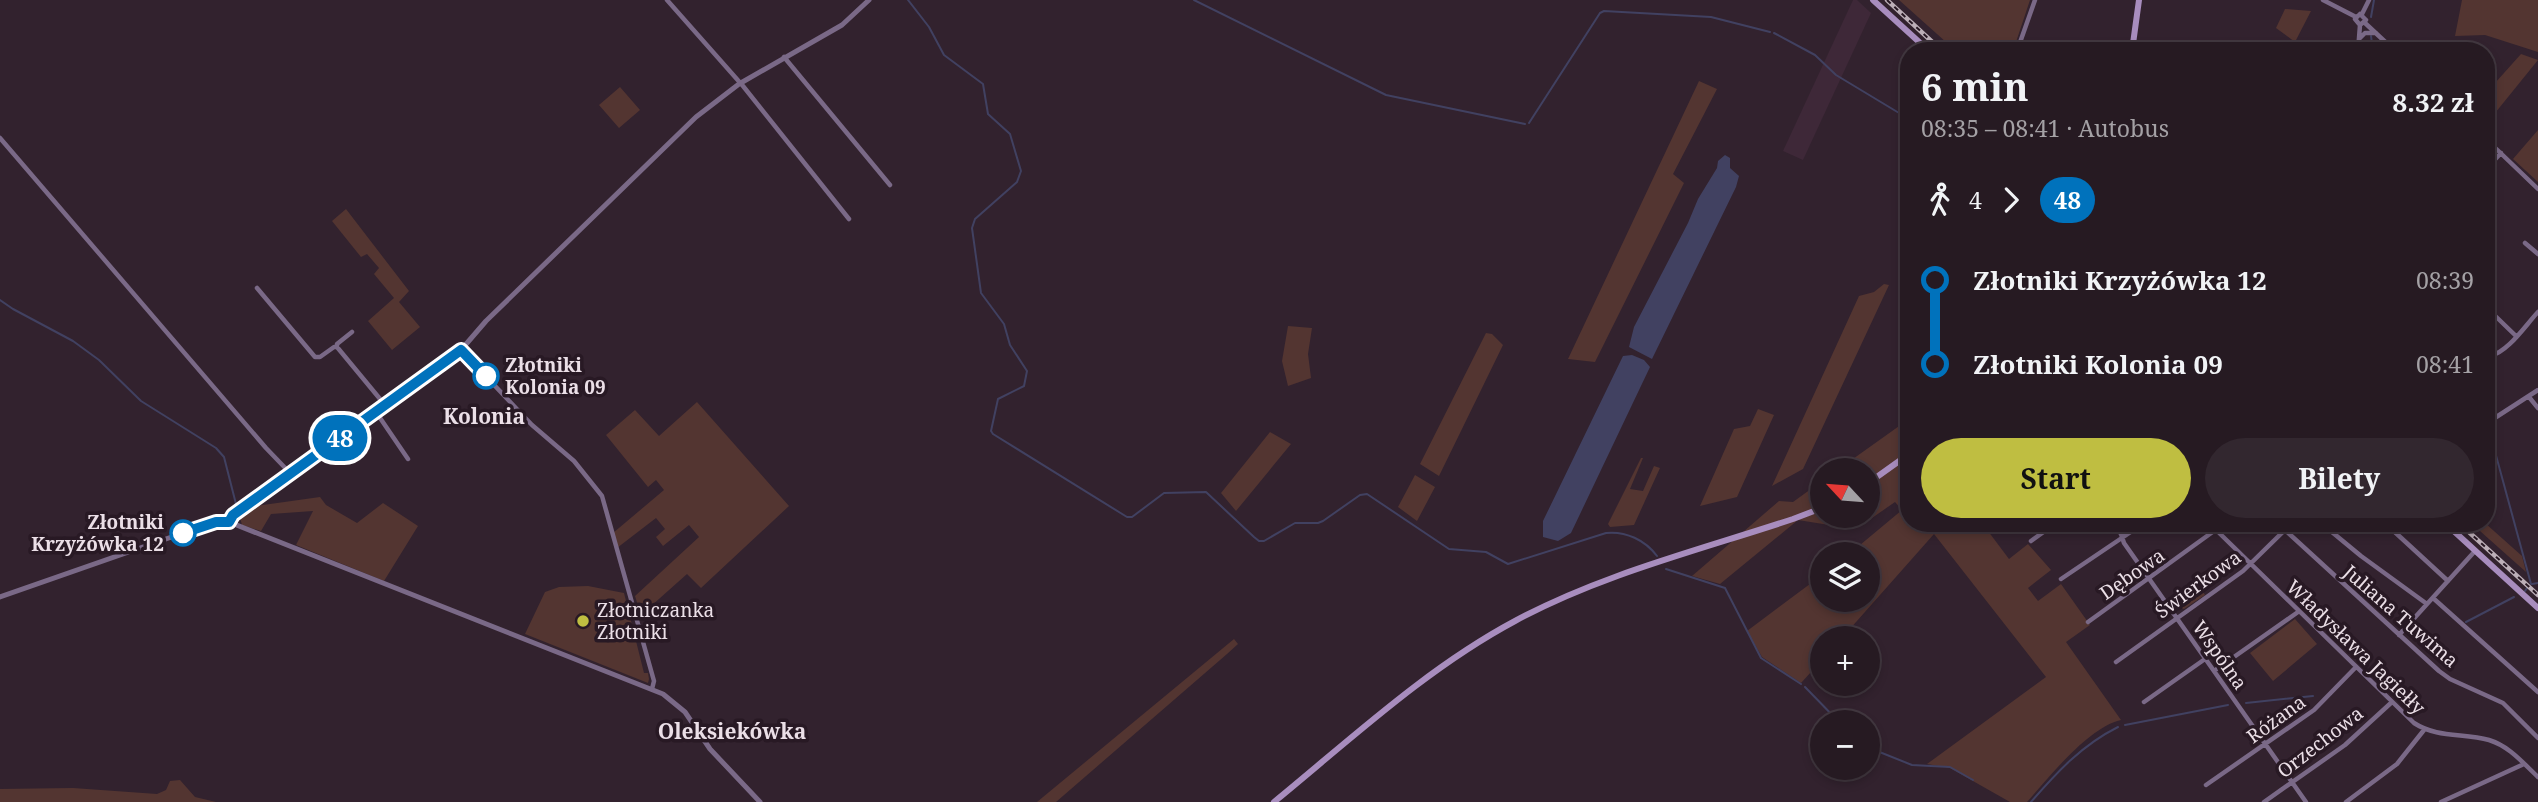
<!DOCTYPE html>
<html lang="pl">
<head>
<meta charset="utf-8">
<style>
	:root { --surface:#261a22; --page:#32272f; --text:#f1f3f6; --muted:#a4a1a5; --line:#423840; --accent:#bfbe41 }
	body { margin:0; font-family:"Noto Serif",serif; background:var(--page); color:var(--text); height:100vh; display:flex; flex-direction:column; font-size:26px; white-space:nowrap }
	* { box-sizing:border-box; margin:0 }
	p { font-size:23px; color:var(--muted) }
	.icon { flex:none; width:38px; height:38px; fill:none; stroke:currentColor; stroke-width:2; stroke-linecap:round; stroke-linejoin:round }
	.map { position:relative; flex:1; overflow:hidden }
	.side { position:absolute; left:1900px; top:42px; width:595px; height:490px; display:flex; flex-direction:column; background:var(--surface); border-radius:28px; box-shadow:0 4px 10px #0003,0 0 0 2px var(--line) }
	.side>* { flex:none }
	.badge { padding:0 14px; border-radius:23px; font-size:24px; line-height:46px }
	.needle { width:46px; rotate:296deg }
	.controls { position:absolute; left:1810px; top:458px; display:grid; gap:14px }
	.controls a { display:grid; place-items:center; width:70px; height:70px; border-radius:50%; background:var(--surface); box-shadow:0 4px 10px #0003,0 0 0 2px var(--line); font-size:35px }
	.map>.badge { position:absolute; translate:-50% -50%; box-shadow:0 0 0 4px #fff }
	.legs { display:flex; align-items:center; gap:10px; height:77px; padding:0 21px; font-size:23px }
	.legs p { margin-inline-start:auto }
	.headline { display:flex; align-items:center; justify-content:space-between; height:119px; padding:0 21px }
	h1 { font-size:38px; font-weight:700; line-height:52px }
	.action { display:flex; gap:14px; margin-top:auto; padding:14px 21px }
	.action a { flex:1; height:80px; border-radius:42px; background:var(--accent); color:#111; font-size:28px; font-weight:700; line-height:80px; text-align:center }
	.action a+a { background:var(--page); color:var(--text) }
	ul { padding:0 21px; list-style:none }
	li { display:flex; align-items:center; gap:24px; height:84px; font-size:26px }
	li i { display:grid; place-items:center; width:10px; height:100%; margin:0 9px; background:currentColor }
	li i::after { content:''; width:18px; height:18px; margin:-9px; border:5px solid; border-radius:50%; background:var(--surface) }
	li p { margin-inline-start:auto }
	li:first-child i { background:linear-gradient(#0000 50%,currentColor 0) }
	li:last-child i { background:linear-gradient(currentColor 50%,#0000 0) }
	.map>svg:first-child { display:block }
</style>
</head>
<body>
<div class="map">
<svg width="2538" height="802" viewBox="0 0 2538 802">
	<rect width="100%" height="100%" fill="#32222e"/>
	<!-- built -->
	<path fill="#3e2838" d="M1853,0H1857L1871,13L1803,160L1783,151Z"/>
	<!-- green -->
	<path fill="#533531" d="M1899,0H2030L2013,51H1956Z
		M2462,0H2538V52L2485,35L2455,36Z
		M2285,9L2311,11L2295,42L2276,28Z
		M2521,54L2538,60L2487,123V92Z
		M1699,81L1717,89L1673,174L1684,183L1595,362L1568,359Z
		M620,87L640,110L619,128L599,105Z
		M2538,130V182L2513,159Z
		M346,209L409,291L399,302L420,327L392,350L368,321L394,298L374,274L379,268L367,254L361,257L332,221Z
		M1884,284L1889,285L1803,469L1772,486L1859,296L1874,292Z
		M1288,326L1312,328L1308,354L1311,378L1288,386L1282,361Z
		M1486,333L1492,334L1503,345L1439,476L1420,464Z
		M697,402L789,506L701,588L687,574L641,615L635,596L699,537L689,525L663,546L656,537L665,529L656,518L617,548L613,533L664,490L656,480L648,487L606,435L635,410L659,436Z
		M1758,409L1774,415L1737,497L1700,506L1734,429L1750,426Z
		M1909,419V523H1982L2009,559L2028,544L2051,570L2028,588L2038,601L2061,584L2090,625L2066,642L2121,720C2089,727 2049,777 2027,802H2010L1950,768L1927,764L2046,677L1934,534L1841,639H1822V660L1801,683L1762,657L1747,631L1822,575V600H1867V555H1848L1902,510L1895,502L1859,527L1848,528L1798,520L1720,584L1692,576L1779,501L1793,502L1822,481V516H1867V471H1836Z
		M1270,432L1291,444L1236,511L1221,493Z
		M1641,458H1643L1630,489L1643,491L1654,466L1660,468L1634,525L1610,527L1608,524Z
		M1415,475L1435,487L1417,521L1398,507Z
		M320,497L326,505L357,523L383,503L418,526L384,581L296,545L313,511L271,514L261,531L242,525L239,514L249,507Z
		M2471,523H2485L2522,556L2526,572Z
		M2196,581L2205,595L2184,609L2174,605L2169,599Z
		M588,586L624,593L644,673H648L649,679L648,683L525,634L545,592L559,587Z
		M2295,619L2317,644L2273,681L2250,653Z
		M1234,639L1238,644L1227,654L1056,802H1037Z
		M180,780L195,797L216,802H0V789L73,788L157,794L166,790L170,781Z"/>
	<!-- water -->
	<path fill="#414161" d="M1725,155L1730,158V168L1739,176L1736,187L1652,359L1629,347L1634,327L1688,223L1698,199L1717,168L1718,161Z
		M1632,355L1644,360L1650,367L1571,533L1558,541L1543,537V521L1623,356Z"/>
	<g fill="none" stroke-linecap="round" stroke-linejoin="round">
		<!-- stream -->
		<path stroke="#414161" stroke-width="2" d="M908,0L929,27L944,55L983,84L988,114L1010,134L1021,171L1017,182L975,219L972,228L981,293L1004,324L1010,345L1027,371L1024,386L998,399L991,431L993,434L1127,517H1132L1164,493L1206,492L1254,537L1259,541H1264L1295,523H1318L1323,521L1360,495L1367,494L1449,549L1486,552L1508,564L1606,533C1626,531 1645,540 1657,556
			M1194,0L1386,95L1525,124
			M2371,17L2374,0
			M1774,33L1815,55L1836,75L1909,119
			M2371,36L2373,51
			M1529,123L1600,13L1604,11L1711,17L1770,32
			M0,300L13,309L73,341L99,360L141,401L216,448L224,457L237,508
			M2488,426L2531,584
			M1666,569L1725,588L1761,658L1801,684
			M2532,584L2538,583
			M2525,591L2527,588
			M2466,622L2514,597
			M1805,687L1840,723
			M2246,703L2313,696
			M2125,725L2228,705
			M1867,747L1912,765L1950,767L1973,780
			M2031,802C2057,772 2082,745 2118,727"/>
		<!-- minor -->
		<path stroke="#7a6987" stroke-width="4.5" d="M667,0L743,86L849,219
			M2323,0L2356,17
			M2362,14L2369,0
			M2365,23L2395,51
			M2359,39L2365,33H2376
			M2017,51L2035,0
			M2358,51L2360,25L2366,20L2360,14L2355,19L2360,25
			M784,57L890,185
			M0,138L266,448L291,474
			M2487,140L2538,189
			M2487,168L2501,153
			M2525,243L2538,254
			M257,288L315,357H320L334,347H337V344L352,332
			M2487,308L2516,336
			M337,347L385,405
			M461,350L532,425L574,461L602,496L654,681L652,689
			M2490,356C2508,352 2525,326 2538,312
			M1904,396L1909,384
			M2529,397L2538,408
			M376,412L408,459
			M2487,423L2538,390
			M2114,523L2121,534L2124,543L2306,802
			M2209,523L2414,723C2437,738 2463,733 2489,740C2509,746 2523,763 2538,777
			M2321,523L2361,556L2427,604
			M2385,523L2448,581
			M2285,530L2439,671L2450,679L2503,703L2538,738
			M2031,541L2056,523
			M2061,579L2144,523
			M2433,598L2538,692
			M2088,622L2225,523
			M2399,635L2475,551
			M2116,662L2243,571L2292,523
			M2214,671L2298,612
			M2144,702L2205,659
			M2206,785L2314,710L2356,667
			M2264,802L2345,745L2392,702
			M2346,802L2397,764L2424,730
			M2441,802L2524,764"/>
		<!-- tertiary -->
		<path stroke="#7a6987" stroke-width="5" d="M229,522L233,515L461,350L486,321L696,117L739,84L842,25L869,0
			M0,597L183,533L216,522H229L663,694L685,712L710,749L760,802"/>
		<!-- secondary -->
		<path stroke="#a88dbe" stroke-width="6" d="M1873,0L1929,51
			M2132,51L2139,0
			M1867,484L1909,454
			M2445,523L2538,608
			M1274,802C1351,739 1427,668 1515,621C1602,574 1700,550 1793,519L1822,508"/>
		<defs>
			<path id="rail" d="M1887,0L1942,51
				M2459,523L2538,595"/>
		</defs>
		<!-- rail casing -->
		<use href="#rail" stroke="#bcafb8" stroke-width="4.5"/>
		<!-- rail -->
		<use href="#rail" stroke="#281924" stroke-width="2" stroke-dasharray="5" stroke-linecap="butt"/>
	</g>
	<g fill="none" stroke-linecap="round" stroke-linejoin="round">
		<defs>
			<path id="line-1" d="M183,533L216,522H229L233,515L461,350L486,376"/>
		</defs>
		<!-- line-1 casing -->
		<use href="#line-1" stroke="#fff" stroke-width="16"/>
		<!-- line-1 -->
		<use href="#line-1" stroke="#0072bc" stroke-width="10"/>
	</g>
	<!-- markers -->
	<g fill="#fff" stroke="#0072bc" stroke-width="3.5">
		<circle cx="486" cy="376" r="12"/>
		<circle cx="183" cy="533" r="12"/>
	</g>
	<circle fill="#bfbe41" stroke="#281924" stroke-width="2.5" cx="583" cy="621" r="7"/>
	<g text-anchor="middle" stroke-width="7" stroke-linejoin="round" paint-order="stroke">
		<!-- stop labels -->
		<g font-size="19" font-weight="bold" fill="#ebdfe7" stroke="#281924" text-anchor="start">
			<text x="505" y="372">Złotniki<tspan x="505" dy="22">Kolonia 09</tspan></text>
			<text x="164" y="529" text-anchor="end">Złotniki<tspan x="164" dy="22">Krzyżówka 12</tspan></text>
		</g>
		<!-- street labels -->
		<g font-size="19" fill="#ebdfe7" stroke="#281924">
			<text transform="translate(2132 574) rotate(-35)" y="7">Dębowa</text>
			<text transform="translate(2198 584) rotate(-36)" y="7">Świerkowa</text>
			<text transform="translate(2401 616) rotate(41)" y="7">Juliana Tuwima</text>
			<text transform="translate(2356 647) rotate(44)" y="7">Władysława Jagiełły</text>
			<text transform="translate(2220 655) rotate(55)" y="7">Wspólna</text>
			<text transform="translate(2276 719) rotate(-36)" y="7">Różana</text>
			<text transform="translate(2320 742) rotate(-38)" y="7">Orzechowa</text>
		</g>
		<!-- poi labels -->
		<g font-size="19" fill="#ebdfe7" stroke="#281924" text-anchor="start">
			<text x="597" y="617">Złotniczanka<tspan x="597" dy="22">Złotniki</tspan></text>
		</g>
		<!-- neighbourhood labels -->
		<g font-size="21" font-weight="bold" fill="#ebdfe7" stroke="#281924">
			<text x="484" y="424">Kolonia</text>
			<text x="732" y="739">Oleksiekówka</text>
		</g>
	</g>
</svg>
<div class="controls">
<a><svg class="needle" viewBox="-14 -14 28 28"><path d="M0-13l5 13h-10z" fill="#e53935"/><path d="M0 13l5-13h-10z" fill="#a4a1a5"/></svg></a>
<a><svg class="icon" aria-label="layers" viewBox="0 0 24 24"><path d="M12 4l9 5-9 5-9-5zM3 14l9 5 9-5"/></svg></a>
<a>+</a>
<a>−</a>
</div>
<b class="badge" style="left:340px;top:438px;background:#0072bc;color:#fff">48</b>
<section class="side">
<div class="headline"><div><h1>6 min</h1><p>08:35 – 08:41 · Autobus</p></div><b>8.32 zł</b></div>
<div class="legs"><svg class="icon" aria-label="walk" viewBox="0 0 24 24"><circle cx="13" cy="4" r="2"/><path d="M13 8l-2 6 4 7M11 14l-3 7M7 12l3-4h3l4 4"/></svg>4<svg class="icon" aria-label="forward" viewBox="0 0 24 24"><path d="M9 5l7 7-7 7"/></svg><b class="badge" style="background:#0072bc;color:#fff">48</b></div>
<ul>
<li><i style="color:#0072bc"></i><b>Złotniki Krzyżówka 12</b><p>08:39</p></li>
<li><i style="color:#0072bc"></i><b>Złotniki Kolonia 09</b><p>08:41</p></li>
</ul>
<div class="action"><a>Start</a><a>Bilety</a></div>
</section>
</div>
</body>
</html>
